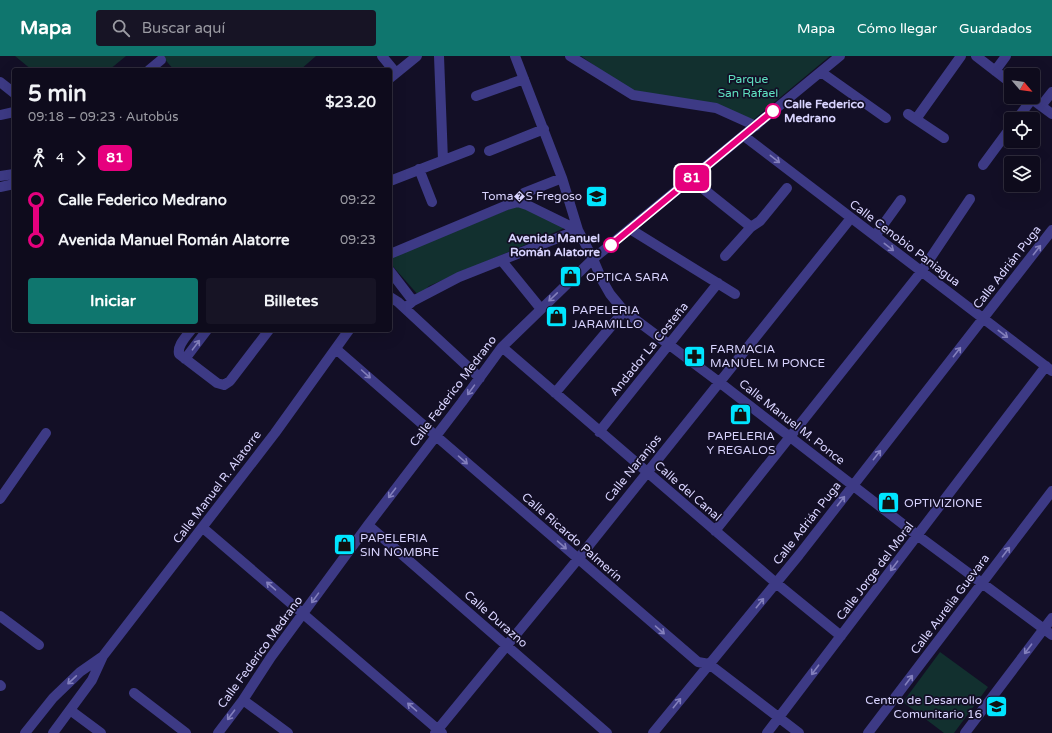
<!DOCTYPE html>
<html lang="es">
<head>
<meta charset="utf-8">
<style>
	:root { --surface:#0e0b1c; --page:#171425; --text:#f1f3f6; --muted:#9b9ba3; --line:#2e2b3b; --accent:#0f766e }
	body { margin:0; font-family:"Varela Round",sans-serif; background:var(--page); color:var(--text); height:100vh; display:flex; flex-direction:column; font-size:15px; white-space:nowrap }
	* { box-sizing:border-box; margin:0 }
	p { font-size:13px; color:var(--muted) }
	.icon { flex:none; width:22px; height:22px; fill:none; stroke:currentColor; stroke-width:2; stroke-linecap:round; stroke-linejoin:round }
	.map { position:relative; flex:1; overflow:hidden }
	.drawer { position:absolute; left:12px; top:12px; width:380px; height:264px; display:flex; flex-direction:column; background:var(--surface); border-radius:4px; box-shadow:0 4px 16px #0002,0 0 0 1px var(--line) }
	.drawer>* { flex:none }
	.badge { padding:0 8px; border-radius:6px; font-size:14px; line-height:26px }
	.needle { width:26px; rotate:119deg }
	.buttons { position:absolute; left:1004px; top:12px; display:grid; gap:8px }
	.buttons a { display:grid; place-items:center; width:36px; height:36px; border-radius:4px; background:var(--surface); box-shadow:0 4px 16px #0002,0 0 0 1px var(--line); font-size:20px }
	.map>.badge { position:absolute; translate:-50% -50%; box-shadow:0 0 0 2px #fff }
	.legs { display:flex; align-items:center; gap:6px; height:44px; padding:0 16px; font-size:13px }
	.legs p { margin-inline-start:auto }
	.headline { display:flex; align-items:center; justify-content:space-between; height:68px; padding:0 16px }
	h1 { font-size:22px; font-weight:800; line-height:30px }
	.cta { display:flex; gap:8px; margin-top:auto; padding:8px 16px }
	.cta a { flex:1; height:46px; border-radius:4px; background:var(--accent); color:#fff; font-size:16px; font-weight:800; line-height:46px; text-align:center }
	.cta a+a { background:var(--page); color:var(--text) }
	ul { padding:0 16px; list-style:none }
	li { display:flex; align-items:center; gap:14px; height:40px; font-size:15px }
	li i { display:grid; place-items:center; width:6px; height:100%; margin:0 5px; background:currentColor }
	li i::after { content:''; width:10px; height:10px; margin:-5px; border:3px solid; border-radius:50%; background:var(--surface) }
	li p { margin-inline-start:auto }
	li:first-child i { background:linear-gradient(#0000 50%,currentColor 0) }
	li:last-child i { background:linear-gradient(currentColor 50%,#0000 0) }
	header { display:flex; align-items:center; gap:24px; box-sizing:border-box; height:56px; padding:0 20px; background:var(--accent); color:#fff }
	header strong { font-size:19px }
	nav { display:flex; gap:22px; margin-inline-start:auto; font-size:14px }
	.search { width:280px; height:36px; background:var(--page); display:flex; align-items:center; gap:10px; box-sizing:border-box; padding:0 14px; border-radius:4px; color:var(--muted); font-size:15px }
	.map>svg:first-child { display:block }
</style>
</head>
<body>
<header>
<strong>Mapa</strong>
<div class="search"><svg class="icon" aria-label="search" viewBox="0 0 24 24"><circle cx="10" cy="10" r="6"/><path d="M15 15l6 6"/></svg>Buscar aquí</div>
<nav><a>Mapa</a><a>Cómo llegar</a><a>Guardados</a></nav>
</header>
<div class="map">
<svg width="1052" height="677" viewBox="0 0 1052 677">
	<rect width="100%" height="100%" fill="#130f26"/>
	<!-- green -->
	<path fill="#12302f" d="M15,0H126L109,14H32Z
		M162,0H316L300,14H174Z
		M581,0H830L753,64L639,38L617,26Z
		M519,149L567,171L429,230L419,240L390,207V202Z
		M940,596L988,631L954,677H944L903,646Z"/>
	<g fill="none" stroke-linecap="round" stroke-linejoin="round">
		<!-- minor -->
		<path stroke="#3d3a85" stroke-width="10" d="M382,0L396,17
			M439,0L443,104
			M515,0L562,122L578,174L593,203L602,224L610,238L624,255L719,326L917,479L1052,579
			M570,0L633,39L716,52L756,70
			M976,0L1011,27
			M149,14L161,4
			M995,15L1006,0
			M821,16L886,62
			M390,22L417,0
			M0,26L14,37
			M476,40L524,23
			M1029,41L1052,58
			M1041,50L1052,36
			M908,58L944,82
			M0,59L14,56
			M916,63L961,0
			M1017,63L1032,43
			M744,80L1052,315
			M489,95L544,73
			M983,109L1011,71
			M419,113L432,146
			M0,120L14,118
			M691,123L751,171
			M390,125L470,94
			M0,131L14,128
			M524,137L562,122
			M630,173L735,238
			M875,180L901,144
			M390,198L507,149L518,146L527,149L578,174
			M725,200L751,171L760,165L787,132
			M502,205L541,253
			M390,215L413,245
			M390,241L398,246L480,322
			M405,252L413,245L459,221L578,174
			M191,274C186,281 177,289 179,298L217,327L224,329L230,325L269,274
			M502,291L776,527L841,580
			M336,293L436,380L698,606L709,608L799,677
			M185,303L207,274
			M555,337L624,255
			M599,376L718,227
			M0,443L46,377
			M368,469L607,677
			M203,472L442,677
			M715,475L921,216L970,143
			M0,560L39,589
			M0,629L1,630
			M134,637L186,677
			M243,644L288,677
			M70,654L101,677
			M25,677L53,642L80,616L103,600
			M53,677L92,624L103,600L275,377L349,274
			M218,677L243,644L271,601L368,469L462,346L502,291L593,203L840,0
			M435,677L578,503L851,162
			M653,677L799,499L1052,174
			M767,677L1046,310
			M868,677L1052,435
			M965,677L1052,562"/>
	</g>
	<!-- one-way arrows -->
	<defs><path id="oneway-shaft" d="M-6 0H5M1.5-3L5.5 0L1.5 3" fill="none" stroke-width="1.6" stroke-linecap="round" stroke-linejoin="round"/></defs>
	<g stroke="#837fbc">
		<use href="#oneway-shaft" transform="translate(775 103) rotate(38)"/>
		<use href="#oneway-shaft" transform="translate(889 191) rotate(38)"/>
		<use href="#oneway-shaft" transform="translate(1037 194) rotate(-52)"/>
		<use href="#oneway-shaft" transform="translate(553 241) rotate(136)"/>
		<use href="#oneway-shaft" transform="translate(1003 278) rotate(37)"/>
		<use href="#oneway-shaft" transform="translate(196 289) rotate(-53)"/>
		<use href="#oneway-shaft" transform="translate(957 296) rotate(-52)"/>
		<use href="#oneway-shaft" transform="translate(366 318) rotate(42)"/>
		<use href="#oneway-shaft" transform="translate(471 334) rotate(126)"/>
		<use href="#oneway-shaft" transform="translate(877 399) rotate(-52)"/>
		<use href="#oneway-shaft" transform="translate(463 404) rotate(41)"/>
		<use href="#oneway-shaft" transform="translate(392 437) rotate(127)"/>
		<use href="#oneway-shaft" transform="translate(841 445) rotate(-52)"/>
		<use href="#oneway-shaft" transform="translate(562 489) rotate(41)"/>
		<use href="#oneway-shaft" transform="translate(1006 496) rotate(-53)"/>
		<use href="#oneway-shaft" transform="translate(894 510) rotate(127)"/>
		<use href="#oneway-shaft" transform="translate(271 530) rotate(-139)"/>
		<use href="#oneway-shaft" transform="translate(315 542) rotate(126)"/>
		<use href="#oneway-shaft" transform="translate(760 547) rotate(-51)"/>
		<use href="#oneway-shaft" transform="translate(660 574) rotate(41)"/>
		<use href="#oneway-shaft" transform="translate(1028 593) rotate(127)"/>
		<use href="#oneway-shaft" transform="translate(815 614) rotate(127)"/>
		<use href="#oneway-shaft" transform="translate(72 624) rotate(137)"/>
		<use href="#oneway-shaft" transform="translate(909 624) rotate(-53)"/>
		<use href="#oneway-shaft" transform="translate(677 647) rotate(-51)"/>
		<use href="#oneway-shaft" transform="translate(412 651) rotate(-139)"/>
		<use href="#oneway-shaft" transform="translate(231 659) rotate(127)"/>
	</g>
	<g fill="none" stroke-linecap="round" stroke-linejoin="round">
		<defs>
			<path id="line-1" d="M611,189L773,55"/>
		</defs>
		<!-- line-1 casing -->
		<use href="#line-1" stroke="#fff" stroke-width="9"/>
		<!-- line-1 -->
		<use href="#line-1" stroke="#e6007e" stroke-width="6"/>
	</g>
	<!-- icons -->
	<defs>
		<symbol id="school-square" viewBox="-11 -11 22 22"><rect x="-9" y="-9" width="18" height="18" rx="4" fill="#00e5ff" stroke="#130f26"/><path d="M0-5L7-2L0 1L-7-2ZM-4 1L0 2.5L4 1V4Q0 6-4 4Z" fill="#111"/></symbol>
		<symbol id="shop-square" viewBox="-11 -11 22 22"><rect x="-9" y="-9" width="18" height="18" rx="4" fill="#00e5ff" stroke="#130f26"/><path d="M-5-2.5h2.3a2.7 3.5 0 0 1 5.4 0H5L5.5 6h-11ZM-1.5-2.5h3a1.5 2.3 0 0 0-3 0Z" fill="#111"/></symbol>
		<symbol id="pharmacy-square" viewBox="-11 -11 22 22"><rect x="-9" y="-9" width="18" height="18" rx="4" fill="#00e5ff" stroke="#130f26"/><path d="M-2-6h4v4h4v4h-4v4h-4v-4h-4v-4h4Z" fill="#111"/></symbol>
	</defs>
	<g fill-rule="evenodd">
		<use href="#school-square" x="584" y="128" width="25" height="25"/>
		<use href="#shop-square" x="558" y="208" width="25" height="25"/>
		<use href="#shop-square" x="544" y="248" width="25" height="25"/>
		<use href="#pharmacy-square" x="682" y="288" width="25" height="25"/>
		<use href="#shop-square" x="728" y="346" width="25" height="25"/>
		<use href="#shop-square" x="876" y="434" width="25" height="25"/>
		<use href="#shop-square" x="332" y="476" width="25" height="25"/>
		<use href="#school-square" x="984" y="638" width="25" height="25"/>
	</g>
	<!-- markers -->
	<g fill="#fff" stroke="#e6007e" stroke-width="2">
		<circle cx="773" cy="55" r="7"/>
		<circle cx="611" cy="189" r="7"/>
	</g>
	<g text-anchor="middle" stroke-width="3.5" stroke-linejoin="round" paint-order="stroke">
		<!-- park labels -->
		<g font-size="12" fill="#5fe0c0" stroke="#130f26">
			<text x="748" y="27">Parque<tspan x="748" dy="14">San Rafael</tspan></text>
		</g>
		<!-- stop labels -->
		<g font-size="12" font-weight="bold" fill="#d9d4ff" stroke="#130f26" text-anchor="start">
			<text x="784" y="52">Calle Federico<tspan x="784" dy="14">Medrano</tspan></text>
			<text x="600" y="186" text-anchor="end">Avenida Manuel<tspan x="600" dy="14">Román Alatorre</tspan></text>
		</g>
		<!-- poi labels -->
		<g font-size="12" fill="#d9d4ff" stroke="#130f26" text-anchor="start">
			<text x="582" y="144" text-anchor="end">Toma�S Fregoso</text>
			<text x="586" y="225">OPTICA SARA</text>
			<text x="572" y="258">PAPELERIA<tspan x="572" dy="14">JARAMILLO</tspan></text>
			<text x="710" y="297">FARMACIA<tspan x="710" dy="14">MANUEL M PONCE</tspan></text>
			<text x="741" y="384" text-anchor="middle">PAPELERIA<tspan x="741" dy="14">Y REGALOS</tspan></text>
			<text x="904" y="451">OPTIVIZIONE</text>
			<text x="360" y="486">PAPELERIA<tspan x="360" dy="14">SIN NOMBRE</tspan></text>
			<text x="982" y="648" text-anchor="end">Centro de Desarrollo<tspan x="982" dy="14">Comunitario 16</tspan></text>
		</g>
		<!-- street labels -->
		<g font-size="12" fill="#d9d4ff" stroke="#130f26">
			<text transform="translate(905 187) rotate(37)" y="4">Calle Cenobio Paniagua</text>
			<text transform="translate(1007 211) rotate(-52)" y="4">Calle Adrián Puga</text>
			<text transform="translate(649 293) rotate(-51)" y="4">Andador La Costeña</text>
			<text transform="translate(453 335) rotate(-53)" y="4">Calle Federico Medrano</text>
			<text transform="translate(792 366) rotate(38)" y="4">Calle Manuel M. Ponce</text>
			<text transform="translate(633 412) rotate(-51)" y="4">Calle Naranjos</text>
			<text transform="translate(217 431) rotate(-53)" y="4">Calle Manuel R. Alatorre</text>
			<text transform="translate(688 435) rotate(41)" y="4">Calle del Canal</text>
			<text transform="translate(807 467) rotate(-52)" y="4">Calle Adrián Puga</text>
			<text transform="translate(572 481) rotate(41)" y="4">Calle Ricardo Palmerín</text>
			<text transform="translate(875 515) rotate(-53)" y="4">Calle Jorge del Moral</text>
			<text transform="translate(950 548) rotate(-53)" y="4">Calle Aurelia Guevara</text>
			<text transform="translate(496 563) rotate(41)" y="4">Calle Durazno</text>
			<text transform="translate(260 596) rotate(-54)" y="4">Calle Federico Medrano</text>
		</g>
	</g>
</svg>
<div class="buttons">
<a><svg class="needle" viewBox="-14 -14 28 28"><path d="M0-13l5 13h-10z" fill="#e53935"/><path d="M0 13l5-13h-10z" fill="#9b9ba3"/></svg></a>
<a><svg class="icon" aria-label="locate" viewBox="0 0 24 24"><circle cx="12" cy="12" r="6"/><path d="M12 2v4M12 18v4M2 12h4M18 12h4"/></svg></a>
<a><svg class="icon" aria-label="layers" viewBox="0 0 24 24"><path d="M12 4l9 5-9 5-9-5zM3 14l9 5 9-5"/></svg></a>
</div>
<b class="badge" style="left:692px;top:122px;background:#e6007e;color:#fff">81</b>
<section class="drawer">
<div class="headline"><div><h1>5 min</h1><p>09:18 – 09:23 · Autobús</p></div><b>$23.20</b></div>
<div class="legs"><svg class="icon" aria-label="walk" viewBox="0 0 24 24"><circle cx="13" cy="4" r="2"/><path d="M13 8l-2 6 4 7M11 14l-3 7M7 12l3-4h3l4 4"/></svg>4<svg class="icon" aria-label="forward" viewBox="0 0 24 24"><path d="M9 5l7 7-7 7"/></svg><b class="badge" style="background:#e6007e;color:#fff">81</b></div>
<ul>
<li><i style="color:#e6007e"></i><b>Calle Federico Medrano</b><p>09:22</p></li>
<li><i style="color:#e6007e"></i><b>Avenida Manuel Román Alatorre</b><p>09:23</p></li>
</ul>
<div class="cta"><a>Iniciar</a><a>Billetes</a></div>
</section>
</div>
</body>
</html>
